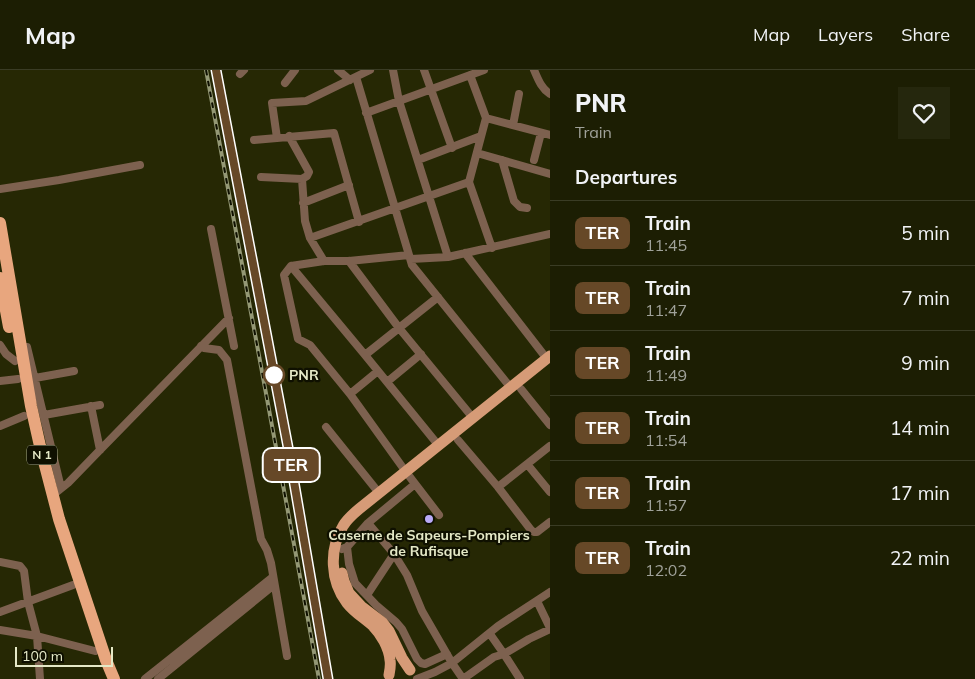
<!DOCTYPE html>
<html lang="en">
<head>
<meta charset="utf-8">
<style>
	:root { --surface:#1c1e03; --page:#25270d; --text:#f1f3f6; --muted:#a0a29a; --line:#3a3c25 }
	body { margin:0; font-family:Mulish,sans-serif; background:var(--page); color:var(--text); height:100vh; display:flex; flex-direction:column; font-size:19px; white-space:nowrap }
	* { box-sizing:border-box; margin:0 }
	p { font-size:16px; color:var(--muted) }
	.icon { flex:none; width:28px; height:28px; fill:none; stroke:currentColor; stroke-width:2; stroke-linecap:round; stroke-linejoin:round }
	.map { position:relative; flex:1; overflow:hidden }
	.drawer { display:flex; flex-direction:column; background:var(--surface); width:425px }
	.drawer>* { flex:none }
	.badge { padding:0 10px; border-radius:8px; font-size:18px; line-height:32px }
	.scale { position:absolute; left:15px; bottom:12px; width:98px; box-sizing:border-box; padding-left:5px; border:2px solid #e5e9c7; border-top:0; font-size:14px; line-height:18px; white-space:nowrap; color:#e5e9c7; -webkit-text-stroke:4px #0f1000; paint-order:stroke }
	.map>.badge { position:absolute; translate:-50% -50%; box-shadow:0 0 0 2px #fff }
	h2 { padding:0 25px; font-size:19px; line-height:45px }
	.round { display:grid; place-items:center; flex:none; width:52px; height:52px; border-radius:0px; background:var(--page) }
	.headline { display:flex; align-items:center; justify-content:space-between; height:85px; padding:0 25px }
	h1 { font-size:24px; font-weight:800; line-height:38px }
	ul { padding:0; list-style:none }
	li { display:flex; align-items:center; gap:15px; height:65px; padding:0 25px; border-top:1px solid var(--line) }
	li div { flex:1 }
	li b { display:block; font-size:19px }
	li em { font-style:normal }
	li .badge { min-width:55px; font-weight:700; text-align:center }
	header { display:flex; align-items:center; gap:30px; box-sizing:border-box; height:70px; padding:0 25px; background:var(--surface); border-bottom:1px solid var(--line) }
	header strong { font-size:24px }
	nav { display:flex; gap:28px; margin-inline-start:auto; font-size:18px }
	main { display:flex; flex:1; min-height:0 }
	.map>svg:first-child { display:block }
</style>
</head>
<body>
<header>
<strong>Map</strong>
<nav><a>Map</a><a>Layers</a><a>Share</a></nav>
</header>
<main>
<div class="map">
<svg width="550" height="609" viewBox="0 0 550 609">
	<rect width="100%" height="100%" fill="#262804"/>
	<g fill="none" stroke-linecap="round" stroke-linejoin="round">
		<!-- minor -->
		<path stroke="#7d614f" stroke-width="8" d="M338,0L350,10
			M393,0L399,31L448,187
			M424,0L452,78
			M534,0C538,9 541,18 550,24
			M240,4L244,0
			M470,5L486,48L469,112L492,178
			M356,7L412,195L511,318
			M285,13L295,0
			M366,43L484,0
			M486,48L550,65
			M513,55L519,24
			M277,68L272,33L306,31L370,0
			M254,70L334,63L359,152
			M477,83L550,104
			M418,90L481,66
			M502,90L514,131L520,137L527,138
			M534,90L541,63
			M261,107L302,109L307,106L309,102L289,66
			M302,109L305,151L310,168L324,191
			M0,119L59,110L140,95
			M303,133L349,115
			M211,159L234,276
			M310,168L469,112
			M465,183L547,289
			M409,185L349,191H324L291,196L284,205L298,269L310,275L350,324L406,402L439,445
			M411,189L448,187L550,164
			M349,191L399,258L473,348
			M291,196L365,285L439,376
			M0,275L6,284L15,291
			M201,276L204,278L219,280L227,290L261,469L267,480L271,493L287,586
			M27,277L61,418
			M365,285L438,227
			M35,308L74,301
			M0,311L18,309
			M387,312L421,284
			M521,319L550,355
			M350,324L378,301
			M91,336L100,380
			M44,345L100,335
			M0,356L24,346
			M326,357L379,423
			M458,370L498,417L531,460L534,462H537L550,452
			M527,394L550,422
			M498,417L550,376
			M53,425L68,413L100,380L229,248
			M368,453L394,484L407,505L422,541L452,593L463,609
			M347,477L349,494L355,513L376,535L396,552L402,559L417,589L421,593L425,594L447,584
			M342,479L347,477L368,453L415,414
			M0,492L20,496L24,501L28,532L37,566L40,609
			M367,525L394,484
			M537,531L550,558
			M0,542L73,515
			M0,560L37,566L95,581
			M490,564L504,584L520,609
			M145,609L273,507
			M158,609L274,515
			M417,609L435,602L452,593L498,556L550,522
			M463,609L494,587L504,584L529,569L550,559"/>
		<!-- primary -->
		<path stroke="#d69b77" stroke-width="11" d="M342,503L344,511L349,523L361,536L382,552L389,561L402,588L410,600
			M389,605C390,600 391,595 390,590C389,578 381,564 373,556C364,548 354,542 347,533C330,511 329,479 343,456C347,449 353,444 359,439L550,286"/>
		<!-- trunk -->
		<path stroke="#e8a67e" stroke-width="12" d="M0,153L31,336L40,376L59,449L106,590L114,609
			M0,208L9,257"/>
		<defs>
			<path id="rail" d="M206,0L319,609
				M219,0L290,377L331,609"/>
		</defs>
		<!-- rail casing -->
		<use href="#rail" stroke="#949875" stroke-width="4"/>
		<!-- rail -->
		<use href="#rail" stroke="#0f1000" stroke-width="2" stroke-dasharray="5.5" stroke-linecap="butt"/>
	</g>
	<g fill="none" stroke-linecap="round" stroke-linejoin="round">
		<defs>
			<path id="line" d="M216,0L288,377L328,609"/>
		</defs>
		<!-- line casing -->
		<use href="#line" stroke="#fff" stroke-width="11"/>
		<!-- line -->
		<use href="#line" stroke="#664827" stroke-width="8"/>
	</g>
	<!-- markers -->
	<circle fill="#fff" stroke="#664827" stroke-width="2.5" cx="274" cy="305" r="10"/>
	<circle fill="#b9aaf7" stroke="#0f1000" stroke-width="2" cx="429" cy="449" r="5"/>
	<g text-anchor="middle" stroke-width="4.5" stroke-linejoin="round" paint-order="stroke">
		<!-- shield labels -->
		<rect fill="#0f1000" stroke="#a5a88b" stroke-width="1" x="27" y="375.5" width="30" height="19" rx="4"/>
		<g font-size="12" font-weight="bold" fill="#e5e9c7">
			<text x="42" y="389">N 1</text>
		</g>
		<!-- stop labels -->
		<g font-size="14" font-weight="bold" fill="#e5e9c7" stroke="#0f1000" text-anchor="start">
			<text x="289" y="310">PNR</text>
		</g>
		<!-- poi labels -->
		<g font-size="14" font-weight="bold" fill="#e5e9c7" stroke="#0f1000">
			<text x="429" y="470">Caserne de Sapeurs-Pompiers<tspan x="429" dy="16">de Rufisque</tspan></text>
		</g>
	</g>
</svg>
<div class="scale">100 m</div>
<b class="badge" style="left:291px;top:395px;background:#664827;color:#fff">TER</b>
</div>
<section class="drawer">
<div class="headline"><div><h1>PNR</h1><p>Train</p></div><a class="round"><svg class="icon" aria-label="heart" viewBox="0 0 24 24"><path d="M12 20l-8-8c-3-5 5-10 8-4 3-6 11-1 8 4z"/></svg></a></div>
<h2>Departures</h2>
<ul>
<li><span class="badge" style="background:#664827;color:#fff">TER</span><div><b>Train</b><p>11:45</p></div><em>5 min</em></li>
<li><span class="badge" style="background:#664827;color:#fff">TER</span><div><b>Train</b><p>11:47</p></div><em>7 min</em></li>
<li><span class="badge" style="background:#664827;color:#fff">TER</span><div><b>Train</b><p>11:49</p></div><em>9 min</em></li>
<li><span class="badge" style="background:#664827;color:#fff">TER</span><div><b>Train</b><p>11:54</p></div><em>14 min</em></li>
<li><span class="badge" style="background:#664827;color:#fff">TER</span><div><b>Train</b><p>11:57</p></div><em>17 min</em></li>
<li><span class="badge" style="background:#664827;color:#fff">TER</span><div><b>Train</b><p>12:02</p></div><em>22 min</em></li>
</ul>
</section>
</main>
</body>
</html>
